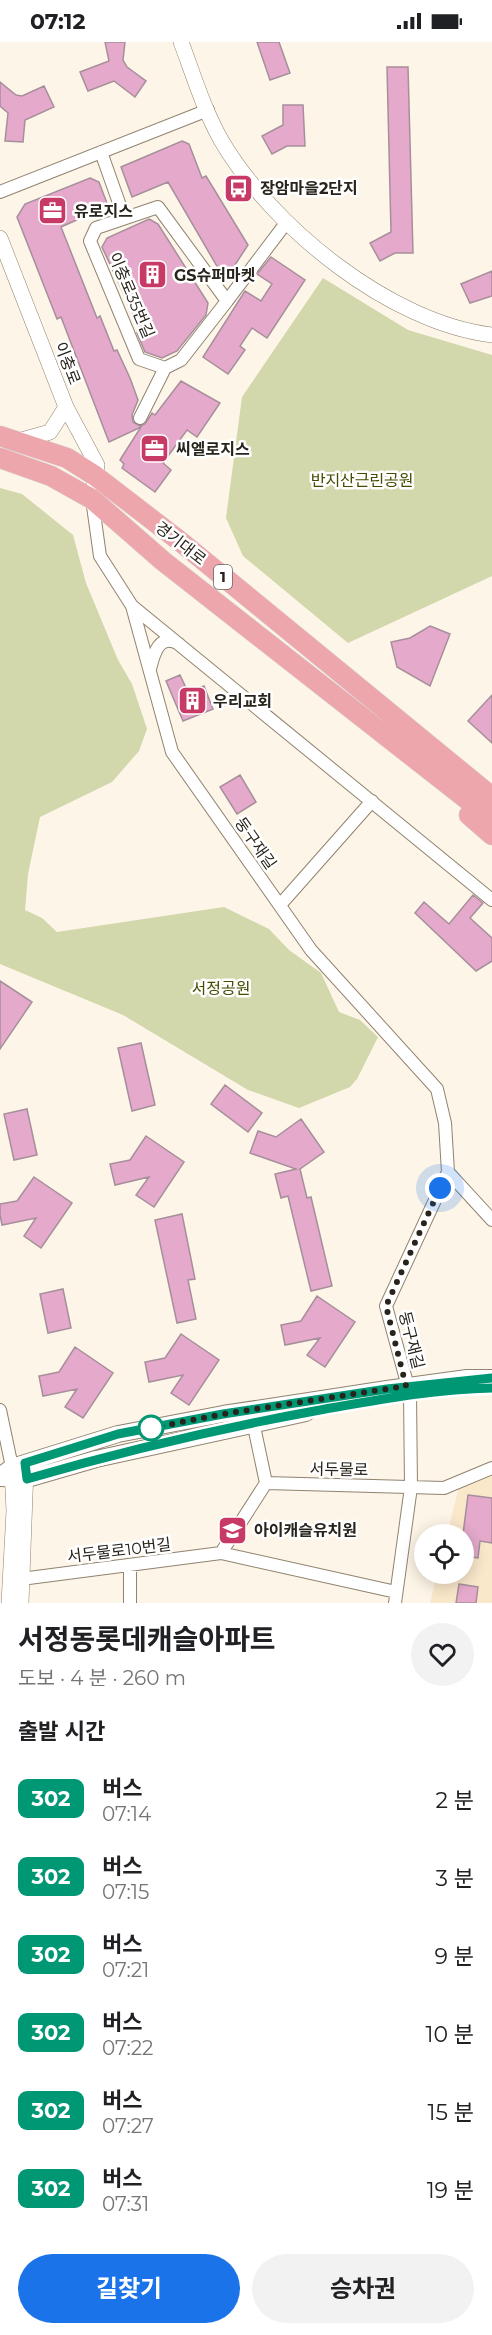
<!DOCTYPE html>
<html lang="ko">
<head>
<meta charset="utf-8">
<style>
	:root { --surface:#fff; --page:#f2f2f2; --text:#202124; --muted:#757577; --accent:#1a73e8 }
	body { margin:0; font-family:Montserrat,"Noto Sans KR",sans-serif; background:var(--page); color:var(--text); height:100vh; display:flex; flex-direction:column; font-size:22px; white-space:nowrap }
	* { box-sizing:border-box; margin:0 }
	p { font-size:20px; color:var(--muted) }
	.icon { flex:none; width:33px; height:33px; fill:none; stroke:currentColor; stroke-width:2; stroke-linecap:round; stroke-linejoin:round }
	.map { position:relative; height:1561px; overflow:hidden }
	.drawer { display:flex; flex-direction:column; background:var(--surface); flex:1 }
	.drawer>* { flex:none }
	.badge { padding:0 12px; border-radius:9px; font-size:21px; line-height:39px }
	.controls { position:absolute; left:414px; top:1482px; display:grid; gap:12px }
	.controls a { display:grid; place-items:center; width:60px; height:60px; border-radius:50%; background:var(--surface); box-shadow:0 3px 15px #0003; font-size:30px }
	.you { position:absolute; width:30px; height:30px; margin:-15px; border:4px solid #fff; border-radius:50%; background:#1a73e8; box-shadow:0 0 0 9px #1a73e833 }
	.map>.badge { position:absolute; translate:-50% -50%; box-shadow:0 0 0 3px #fff }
	h2 { padding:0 18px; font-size:22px; line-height:54px }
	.round { display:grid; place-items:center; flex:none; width:63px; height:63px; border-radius:32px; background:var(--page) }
	.overview { display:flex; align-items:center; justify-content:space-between; height:102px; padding:0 18px }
	h1 { font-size:28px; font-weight:700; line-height:45px }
	.cta { display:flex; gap:12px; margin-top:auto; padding:12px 18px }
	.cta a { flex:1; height:69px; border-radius:36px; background:var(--accent); color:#fff; font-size:24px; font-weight:700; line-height:69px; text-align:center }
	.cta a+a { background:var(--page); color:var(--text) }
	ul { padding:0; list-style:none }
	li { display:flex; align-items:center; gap:18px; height:78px; padding:0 18px }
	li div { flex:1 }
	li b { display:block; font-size:22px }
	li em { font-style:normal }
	li .badge { min-width:66px; font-weight:700; text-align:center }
	.status { display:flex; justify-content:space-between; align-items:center; height:42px; padding:0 30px; background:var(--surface); direction:ltr }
	.status svg { height:16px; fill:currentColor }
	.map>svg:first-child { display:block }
</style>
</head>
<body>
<div class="status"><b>07:12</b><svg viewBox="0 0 49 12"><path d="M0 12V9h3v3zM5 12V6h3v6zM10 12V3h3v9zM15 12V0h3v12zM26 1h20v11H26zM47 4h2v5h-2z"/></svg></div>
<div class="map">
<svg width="492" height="1561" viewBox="0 0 492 1561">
	<rect width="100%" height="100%" fill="#fdf5e7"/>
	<!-- built -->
	<path fill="#fae8cb" d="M492,1430V1561H430L437,1532H464V1492H447L459,1445Z"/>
	<!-- green -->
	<path fill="#d2d7ac" d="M323,236L408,288L492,313V534L348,601L243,514L226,476L242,355Z
		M0,446L22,452L73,493L86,541L118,618L132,642L147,687L139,709L112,740L40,775L28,832L25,868L42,876L57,890L224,865L269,887L289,908L321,931L339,970L360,978L378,995L357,1037L350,1045L299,1066L248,1048L123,973L0,922Z"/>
	<!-- building -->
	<path fill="#e4a9cb" stroke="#a68f9b" stroke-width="1.5" d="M105,0H125L123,18L127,25L146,39L135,55L114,39L88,49L80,30L109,19Z
		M257,0H279L290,31L270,38Z
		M387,25H408L413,211H395L380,219L370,201L391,190Z
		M0,40L16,53L22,54L44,44L54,65L25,78L23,100L5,99L8,71L0,64Z
		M283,63H303L305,104H287L272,112L262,94L283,83Z
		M182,99L189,102L202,136L206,134L248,203L225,238L168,140L132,155L121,125Z
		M90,136L99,140L108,164L61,185L97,276L100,274L114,309L117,308L130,336L138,358L132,373L133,380L140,384L145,382L152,371L155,373L181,339L220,361L197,395L187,388L163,421L171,428L155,450L122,426L124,422L120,418L141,385L109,400L61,275L57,277L17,175L25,162Z
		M149,177L158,182L208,261L206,273L177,309L162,316L145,310L137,291L139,285L102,205L107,196Z
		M271,215L305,238L267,296L252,286L240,304L245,308L228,332L203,315L245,249L261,259L272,242L257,232Z
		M492,229V254L470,261L461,242Z
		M430,584L450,592L430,644L397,625L391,600L410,596Z
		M180,633L188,650L204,644L213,667L183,679L166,639Z
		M492,653V701L468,679Z
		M240,733L256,760L237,772L220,745Z
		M473,853L483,861L470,876L492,896V919L476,929L415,871L424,860L449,882Z
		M0,939L32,960L0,1007Z
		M141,1001L155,1063L132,1069L118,1006Z
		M225,1043L262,1071L248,1090L211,1062Z
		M27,1067L37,1113L14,1118L4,1072Z
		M301,1077L324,1110L300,1127L307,1156L311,1155L332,1244L311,1249L288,1154L281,1156L275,1132L296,1127L250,1111L258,1089L276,1095Z
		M146,1094L184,1120L154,1165L136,1153L149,1135L115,1143L110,1122L130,1118Z
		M34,1135L72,1161L41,1206L24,1194L36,1176L2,1183L0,1173V1162L17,1159Z
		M182,1172L195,1237L188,1238L196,1277L177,1281L155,1178Z
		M63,1247L71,1286L48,1291L40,1252Z
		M317,1254L355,1280L325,1325L307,1313L320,1296L285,1303L281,1283L301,1279Z
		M181,1292L219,1318L189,1363L171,1351L183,1333L149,1340L145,1320L165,1316Z
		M75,1305L113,1331L83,1376L65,1365L77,1347L43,1354L39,1334L59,1330Z
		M468,1453L492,1456V1501L480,1499L478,1516L464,1514L463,1492Z
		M459,1542L478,1545L476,1561H456Z"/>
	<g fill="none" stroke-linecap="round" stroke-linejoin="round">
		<defs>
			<path id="minor" d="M101,110L124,175
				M0,150L208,68
				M158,165L227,259L181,318L165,326L139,317L90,199L96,186Z
				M227,259L286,181
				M140,376L165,326
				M92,457L100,514L132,564L172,710L311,908L437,1047L445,1081L448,1130L386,1264L410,1352L411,1445L395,1561
				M132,564L492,858
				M150,627C154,611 159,591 179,602
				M280,863L372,759
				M448,1130L492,1178
				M0,1368L12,1425
				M252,1375L266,1441
				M266,1441L444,1446L492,1426
				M221,1511L396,1550
				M21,1537L221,1511L266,1441
				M130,1561V1524"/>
			<path id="tertiary" d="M181,0C193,32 204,68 221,98C271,184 390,281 492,293
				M0,196L66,365L97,423L92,457
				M18,399L50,390L66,365
				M9,1561L14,1469L12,1426
				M21,1561L26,1426"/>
			<path id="secondary" d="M0,1434L12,1425L118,1392L223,1372L387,1347L467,1336H492
				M0,1436L27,1437L96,1417L306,1371"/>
			<path id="primary" d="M0,394L67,416L94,433L181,500L492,755
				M0,416L51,434L92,457L163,519L492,777
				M469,773L492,793"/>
		</defs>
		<!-- minor casing -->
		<use href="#minor" stroke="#90836f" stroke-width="14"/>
		<!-- tertiary casing -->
		<use href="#tertiary" stroke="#90836f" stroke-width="16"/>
		<!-- secondary casing -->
		<use href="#secondary" stroke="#90836f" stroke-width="18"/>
		<!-- primary casing -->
		<use href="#primary" stroke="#d8d7d6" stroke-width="21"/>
		<!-- minor -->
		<use href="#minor" stroke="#fff" stroke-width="12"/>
		<!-- tertiary -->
		<use href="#tertiary" stroke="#fff" stroke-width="15"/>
		<!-- secondary -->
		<use href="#secondary" stroke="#fff" stroke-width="16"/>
		<!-- primary -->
		<use href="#primary" stroke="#eea6ad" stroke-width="20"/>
	</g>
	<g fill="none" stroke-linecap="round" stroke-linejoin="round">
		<defs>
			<path id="line" d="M492,1336L387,1347L223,1372L118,1392L25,1421L27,1437C123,1409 221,1386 320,1368C377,1358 434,1347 492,1346"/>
		</defs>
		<!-- line casing -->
		<use href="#line" stroke="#fff" stroke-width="14"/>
		<!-- line -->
		<use href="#line" stroke="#009775" stroke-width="9"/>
		<!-- walk -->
		<path stroke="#28231b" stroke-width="6" stroke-dasharray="0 10.8" d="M151,1386L223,1372L406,1344L386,1264L440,1146"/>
	</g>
	<!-- icons -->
	<defs>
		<symbol id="bus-square" viewBox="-11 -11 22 22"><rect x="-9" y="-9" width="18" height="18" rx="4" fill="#c83a66" stroke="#fff"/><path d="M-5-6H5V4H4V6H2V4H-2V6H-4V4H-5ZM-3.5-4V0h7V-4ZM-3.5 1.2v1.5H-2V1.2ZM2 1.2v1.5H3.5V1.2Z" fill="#fff"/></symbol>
		<symbol id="office-square" viewBox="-11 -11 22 22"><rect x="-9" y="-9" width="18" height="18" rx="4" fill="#c83a66" stroke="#fff"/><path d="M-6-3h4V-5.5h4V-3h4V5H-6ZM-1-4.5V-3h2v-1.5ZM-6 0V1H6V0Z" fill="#fff"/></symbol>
		<symbol id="building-square" viewBox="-11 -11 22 22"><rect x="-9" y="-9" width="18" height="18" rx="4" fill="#c83a66" stroke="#fff"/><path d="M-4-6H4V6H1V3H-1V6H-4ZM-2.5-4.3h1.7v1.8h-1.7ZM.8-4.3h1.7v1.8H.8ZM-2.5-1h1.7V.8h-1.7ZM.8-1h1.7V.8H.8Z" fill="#fff"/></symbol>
		<symbol id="school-square" viewBox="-11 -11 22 22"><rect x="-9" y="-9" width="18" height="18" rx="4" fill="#c83a66" stroke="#fff"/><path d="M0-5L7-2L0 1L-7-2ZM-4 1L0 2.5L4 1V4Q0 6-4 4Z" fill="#fff"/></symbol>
	</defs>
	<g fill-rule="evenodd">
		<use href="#bus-square" x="222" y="130" width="33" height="33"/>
		<use href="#office-square" x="36" y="152" width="33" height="33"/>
		<use href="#building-square" x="136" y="216" width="33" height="33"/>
		<use href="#office-square" x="138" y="390" width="33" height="33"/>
		<use href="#building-square" x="176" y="642" width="33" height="33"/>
		<use href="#school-square" x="216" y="1472" width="33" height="33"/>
	</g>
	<!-- markers -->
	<circle fill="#fff" stroke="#009775" stroke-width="3" cx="151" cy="1386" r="12"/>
	<g text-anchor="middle" stroke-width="5" stroke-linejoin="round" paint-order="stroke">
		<!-- shield labels -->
		<rect fill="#fff" stroke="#68655f" stroke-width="1.5" x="214" y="523" width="18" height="24" rx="4.5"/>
		<g font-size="15" font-weight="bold" fill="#28231b">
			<text x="223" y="540">1</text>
		</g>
		<!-- poi labels -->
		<g font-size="16" font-weight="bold" fill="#28231b" stroke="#fff" text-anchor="start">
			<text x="260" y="152">장암마을2단지</text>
			<text x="74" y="175">유로지스</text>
			<text x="174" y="239">GS슈퍼마켓</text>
			<text x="176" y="413">씨엘로지스</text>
			<text x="213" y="665">우리교회</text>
			<text x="254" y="1494">아이캐슬유치원</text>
		</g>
		<!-- street labels -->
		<g font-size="16" fill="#28231b" stroke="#fff">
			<text transform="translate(132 253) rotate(67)" y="6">이충로35번길</text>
			<text transform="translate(68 321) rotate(69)" y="6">이충로</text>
			<text transform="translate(181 501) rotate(38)" y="6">경기대로</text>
			<text transform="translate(256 801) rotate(55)" y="6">둥구재길</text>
			<text transform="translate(412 1298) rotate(76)" y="6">둥구재길</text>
			<text transform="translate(339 1427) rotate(1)" y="6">서두물로</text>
			<text transform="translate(119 1508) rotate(-7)" y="6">서두물로10번길</text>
		</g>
		<!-- park labels -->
		<g font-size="16" fill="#484b00" stroke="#fff">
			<text x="362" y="444">반지산근린공원</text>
			<text x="221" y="952">서정공원</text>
		</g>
	</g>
</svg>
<div class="controls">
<a><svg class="icon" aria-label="locate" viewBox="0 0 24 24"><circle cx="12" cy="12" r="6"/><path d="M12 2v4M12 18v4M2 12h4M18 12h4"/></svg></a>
</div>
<div class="you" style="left:440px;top:1146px"></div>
</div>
<section class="drawer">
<div class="overview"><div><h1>서정동롯데캐슬아파트</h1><p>도보 · 4 분 · 260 m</p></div><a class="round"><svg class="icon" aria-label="heart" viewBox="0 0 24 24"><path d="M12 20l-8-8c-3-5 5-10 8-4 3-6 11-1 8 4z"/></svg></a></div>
<h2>출발 시간</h2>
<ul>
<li><span class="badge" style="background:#009775;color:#fff">302</span><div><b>버스</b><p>07:14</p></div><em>2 분</em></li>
<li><span class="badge" style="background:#009775;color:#fff">302</span><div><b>버스</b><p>07:15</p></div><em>3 분</em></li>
<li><span class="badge" style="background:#009775;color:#fff">302</span><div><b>버스</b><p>07:21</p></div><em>9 분</em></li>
<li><span class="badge" style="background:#009775;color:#fff">302</span><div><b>버스</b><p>07:22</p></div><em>10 분</em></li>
<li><span class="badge" style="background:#009775;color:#fff">302</span><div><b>버스</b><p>07:27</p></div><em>15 분</em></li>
<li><span class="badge" style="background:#009775;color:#fff">302</span><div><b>버스</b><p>07:31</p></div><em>19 분</em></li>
</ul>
<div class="cta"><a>길찾기</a><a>승차권</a></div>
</section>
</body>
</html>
